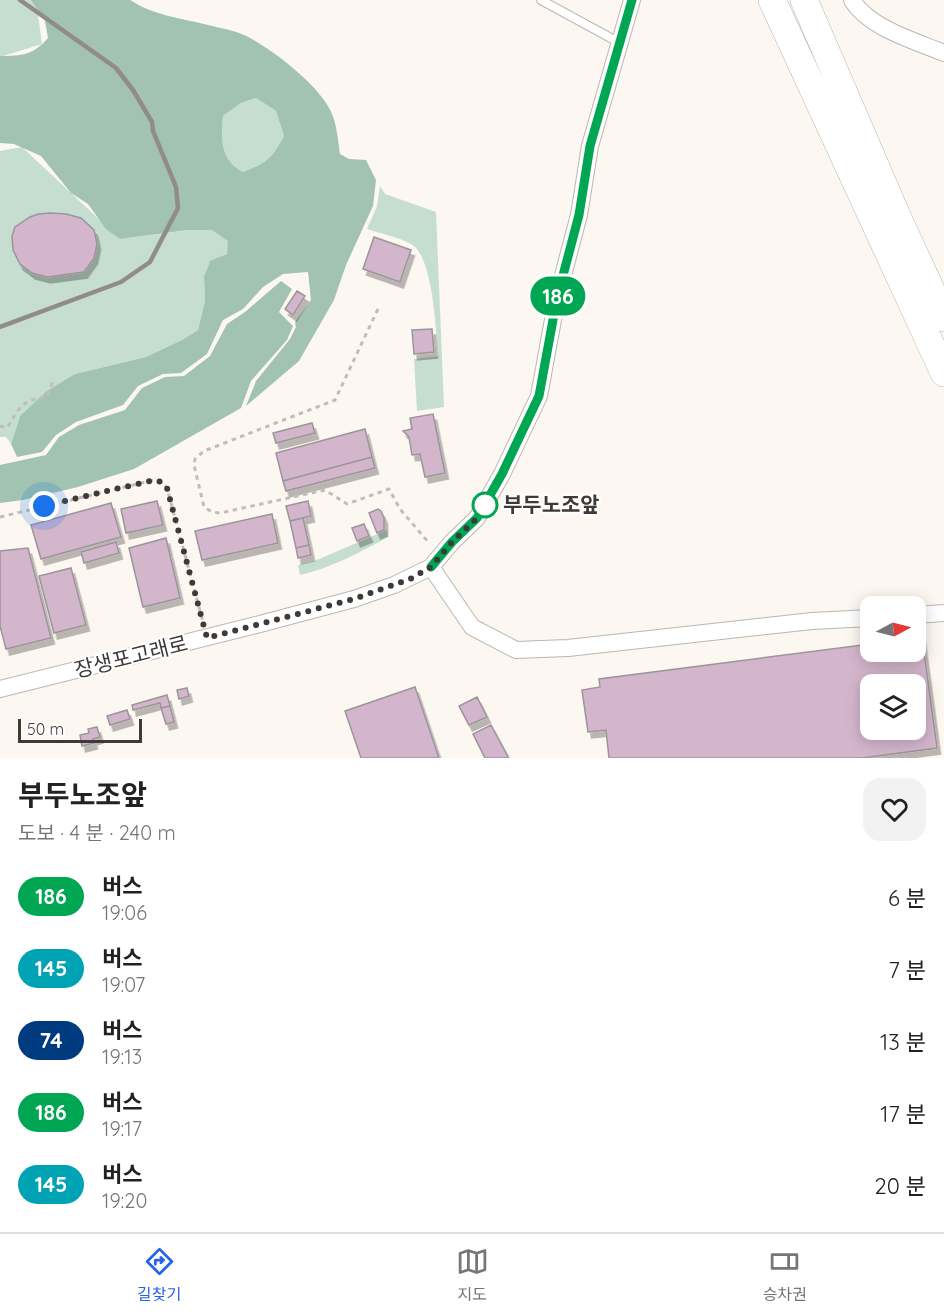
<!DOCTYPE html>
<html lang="ko">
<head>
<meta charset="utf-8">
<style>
	:root { --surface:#fff; --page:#f2f2f2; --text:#222; --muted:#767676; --line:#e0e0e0; --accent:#2563eb }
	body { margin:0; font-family:Quicksand,"Noto Sans KR",sans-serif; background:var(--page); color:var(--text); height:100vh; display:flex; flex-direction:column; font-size:22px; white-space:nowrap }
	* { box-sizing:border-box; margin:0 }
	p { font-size:20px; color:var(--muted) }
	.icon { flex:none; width:33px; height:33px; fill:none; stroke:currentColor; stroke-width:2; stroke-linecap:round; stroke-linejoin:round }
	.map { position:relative; height:758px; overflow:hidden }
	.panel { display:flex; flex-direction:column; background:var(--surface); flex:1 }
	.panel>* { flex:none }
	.badge { padding:0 12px; border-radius:20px; font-size:21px; line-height:39px }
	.needle { width:39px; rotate:83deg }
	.fabs { position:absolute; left:860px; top:596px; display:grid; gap:12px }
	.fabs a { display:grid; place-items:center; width:66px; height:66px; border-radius:12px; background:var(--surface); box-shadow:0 3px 15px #0003; font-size:30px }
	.scale { position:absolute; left:18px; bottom:15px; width:124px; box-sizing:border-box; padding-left:6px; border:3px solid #3d3a38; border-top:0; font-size:16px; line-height:21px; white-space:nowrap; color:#3d3a38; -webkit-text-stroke:4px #fff; paint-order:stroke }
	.you { position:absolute; width:30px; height:30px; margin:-15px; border:4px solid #fff; border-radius:50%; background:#1a73e8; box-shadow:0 0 0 9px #1a73e833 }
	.map>.badge { position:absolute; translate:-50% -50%; box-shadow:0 0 0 3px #fff }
	.round { display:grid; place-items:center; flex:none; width:63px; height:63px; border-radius:18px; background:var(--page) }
	.head { display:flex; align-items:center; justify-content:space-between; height:102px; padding:0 18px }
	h1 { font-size:28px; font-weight:700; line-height:45px }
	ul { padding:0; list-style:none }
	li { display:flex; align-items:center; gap:18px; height:72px; padding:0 18px }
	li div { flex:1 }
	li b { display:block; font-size:22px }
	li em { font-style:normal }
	li .badge { min-width:66px; font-weight:700; text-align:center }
	.dock { display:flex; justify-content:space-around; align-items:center; height:84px; border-top:2px solid var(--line); background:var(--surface); font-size:16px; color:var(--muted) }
	.dock a { display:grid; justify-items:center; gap:3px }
	.dock .active { color:var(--accent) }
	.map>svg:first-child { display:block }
</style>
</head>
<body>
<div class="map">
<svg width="944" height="758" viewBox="0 0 944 758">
	<defs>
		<filter id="shadow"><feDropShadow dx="3.5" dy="6" stdDeviation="0" flood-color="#0004"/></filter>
	</defs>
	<rect width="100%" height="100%" fill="#fdf7f1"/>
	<!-- green -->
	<path fill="#c6ded0" d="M0,0H36L42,44L0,57Z
		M256,98L276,111L284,136C272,158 267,163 243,172C220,160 221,139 223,116L241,103Z
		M22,147L120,239L190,230H212L229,241L227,254L209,263L204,276L205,301L198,330L182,340L146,357L75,374L20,416L11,444L6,437H0V151Z
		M380,186L385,194L436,212L444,407L417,411L414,359L438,356C436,330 433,264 415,247C407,239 378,233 367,229L377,206Z
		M387,530L388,537C361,552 331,568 300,575L298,565L312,562Z"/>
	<!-- forest -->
	<path fill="#a1c3b0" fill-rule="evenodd" d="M31,0H130C155,16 181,18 208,25C220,28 233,30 244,35C270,47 322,87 332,114C337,126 338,141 340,154L349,159L366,160L376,180L373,206L346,265L334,300L299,361L246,406L256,381L290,339L296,327L295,322L311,300L308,272L283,274L263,287L243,309L223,320L207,354L181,373L163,374L138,386L123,405L76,422L56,435L42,452L17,457L11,444L20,416L47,391L75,374L146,357L182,340L198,330L205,301L204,276L210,261L227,254L228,241L212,230H188L120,239L106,229L88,204L71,193L41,156L14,144L0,143V56C22,56 33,55 48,38L45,21ZM256,98L276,111L284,136C272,158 267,163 243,172C220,160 221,139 223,116L241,103Z
		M281,281L292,289L279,312L293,326L287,340L251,381L241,408L134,469L78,487L23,500L0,503V465L46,455L59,437L79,425L125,410L142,388L165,377L184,376L210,356L227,324L245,312Z"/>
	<!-- building -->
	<path fill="#d3b6cc" stroke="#9b959a" stroke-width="1.5" fill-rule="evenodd" filter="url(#shadow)" d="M50,213L66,214L81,218L94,230L97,244L94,258L84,272L47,277L32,273L20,264L13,250L12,236L15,227L30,217L38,214Z
		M374,237L411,250L400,282L363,269Z
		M297,291L305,296L293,315L285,309Z
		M432,329L434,352L414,354L412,330Z
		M433,414L445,473L425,477L420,454L412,455L409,437L403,431L412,429L410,418Z
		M312,423L315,433L276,443L273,433Z
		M365,429L372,457L283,481L276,453Z
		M372,457L375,468L286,491L283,481Z
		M157,501L163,525L126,533L121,509Z
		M308,501L311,516L290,521L286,506Z
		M111,503L121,537L41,559L31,525Z
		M378,509L381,511L384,518V530L377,533L369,513Z
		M272,514L278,543L202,560L195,531Z
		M303,518L309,545L296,548L290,521Z
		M364,524L369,536L357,541L352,528Z
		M166,538L180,598L143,607L129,548Z
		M116,542L119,553L84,563L81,552Z
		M309,545L311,555L298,558L296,548Z
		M28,548L51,638L6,649L0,626V551Z
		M71,568L86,625L54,633L39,576Z
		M922,637L937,748L862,758H609L606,730L588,732L582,690L600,687L599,679L870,644V651H915V638ZM870,684H915V729H870Z
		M415,687L439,758H361L345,711Z
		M187,688L189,696L179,699L177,690Z
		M167,695L170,706L161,708L160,703L133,710L132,705Z
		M477,697L487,717L469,725L459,706Z
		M170,706L174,722L166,724L161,708Z
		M127,710L130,719L110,725L107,716Z
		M491,725L508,757L506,758H485L473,734Z
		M97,727L100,737L93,739L94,743L82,746L80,735L89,733L88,729Z"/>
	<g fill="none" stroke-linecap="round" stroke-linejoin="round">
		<defs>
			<path id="service" d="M541,0L620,43"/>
			<path id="minor" d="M852,0C869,28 915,41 944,53
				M431,567L472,627L516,650L568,648L812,621L870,618
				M915,615L944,613
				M0,689L260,624L354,599L394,585L431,567L452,542L477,518L502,474L539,396L557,298L579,215L590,146L632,0"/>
			<path id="trunk" d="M772,0L944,373
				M804,0L897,216L944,318"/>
		</defs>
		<!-- service casing -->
		<use href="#service" stroke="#bcb6b0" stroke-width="10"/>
		<!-- minor casing -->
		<use href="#minor" stroke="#bcb6b0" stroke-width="18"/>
		<!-- trunk casing -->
		<use href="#trunk" stroke="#bcb6b0" stroke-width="28"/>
		<!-- path -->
		<path stroke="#c2bdb8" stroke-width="3" stroke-dasharray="4.5 4.5" stroke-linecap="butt" d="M378,309L335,400L204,451L195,459L194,465L204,507L212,512L220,513L325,490L347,504L389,489L400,509L429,543
			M0,426L7,428C20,407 21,400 47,397L53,381
			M0,517L154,480L161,482L167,488L203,622"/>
		<!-- service -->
		<use href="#service" stroke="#fff" stroke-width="8"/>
		<!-- minor -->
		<use href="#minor" stroke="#fff" stroke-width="16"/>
		<!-- trunk -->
		<use href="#trunk" stroke="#fff" stroke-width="27"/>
		<!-- rail -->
		<path stroke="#918c89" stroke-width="4.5" d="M0,327L121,282L150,262L178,208L176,187L153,131L152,122L133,90L116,68L20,0"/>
	</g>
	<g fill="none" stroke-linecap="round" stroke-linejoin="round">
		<defs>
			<path id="line" d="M431,567L452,542L477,518L502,474L539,396L557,298L579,215L590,146L632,0"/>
		</defs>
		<!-- line casing -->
		<use href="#line" stroke="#fff" stroke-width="14"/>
		<!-- line -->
		<use href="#line" stroke="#00a651" stroke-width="9"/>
		<!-- walk -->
		<path stroke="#3d3a38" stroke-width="6" stroke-dasharray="0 10.8" d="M44,506L154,480L161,482L167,488L207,638L354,599L410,579L431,567L452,542L477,518L485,505"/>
	</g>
	<!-- markers -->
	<circle fill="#fff" stroke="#00a651" stroke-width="3" cx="485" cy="505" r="12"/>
	<g text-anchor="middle" stroke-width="4.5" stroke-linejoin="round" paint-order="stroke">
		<!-- stop labels -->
		<g font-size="21" font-weight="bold" fill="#3d3a38" stroke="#fff" text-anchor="start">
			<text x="503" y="512">부두노조앞</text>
		</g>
		<!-- street labels -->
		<g font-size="21" fill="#3d3a38" stroke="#fff">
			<text transform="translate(131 657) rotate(-14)" y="7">장생포고래로</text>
		</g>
	</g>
</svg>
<div class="fabs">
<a><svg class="needle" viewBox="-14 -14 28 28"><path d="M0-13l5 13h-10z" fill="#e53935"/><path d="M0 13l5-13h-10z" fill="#767676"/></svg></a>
<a><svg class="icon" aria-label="layers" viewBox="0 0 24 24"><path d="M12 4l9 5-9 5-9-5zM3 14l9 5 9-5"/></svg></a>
</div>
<div class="scale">50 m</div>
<div class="you" style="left:44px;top:506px"></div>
<b class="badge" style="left:558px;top:296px;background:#00a651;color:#fff">186</b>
</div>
<section class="panel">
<div class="head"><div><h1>부두노조앞</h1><p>도보 · 4 분 · 240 m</p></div><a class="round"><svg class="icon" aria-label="heart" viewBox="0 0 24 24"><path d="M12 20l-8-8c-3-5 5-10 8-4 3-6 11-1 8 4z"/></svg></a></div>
<ul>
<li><span class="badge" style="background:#00a651;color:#fff">186</span><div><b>버스</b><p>19:06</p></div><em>6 분</em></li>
<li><span class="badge" style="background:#00a3b4;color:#fff">145</span><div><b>버스</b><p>19:07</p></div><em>7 분</em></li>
<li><span class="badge" style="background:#003b80;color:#fff">74</span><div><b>버스</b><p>19:13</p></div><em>13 분</em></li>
<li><span class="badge" style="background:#00a651;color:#fff">186</span><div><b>버스</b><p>19:17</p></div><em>17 분</em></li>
<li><span class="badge" style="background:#00a3b4;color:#fff">145</span><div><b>버스</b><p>19:20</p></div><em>20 분</em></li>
</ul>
</section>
<nav class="dock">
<a class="active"><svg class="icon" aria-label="directions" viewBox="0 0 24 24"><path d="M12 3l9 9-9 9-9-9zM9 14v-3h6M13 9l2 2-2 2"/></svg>길찾기</a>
<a><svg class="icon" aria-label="map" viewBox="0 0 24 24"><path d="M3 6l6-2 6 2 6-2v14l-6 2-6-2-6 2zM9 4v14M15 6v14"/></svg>지도</a>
<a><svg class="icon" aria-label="tickets" viewBox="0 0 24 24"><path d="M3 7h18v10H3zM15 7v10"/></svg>승차권</a>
</nav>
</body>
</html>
